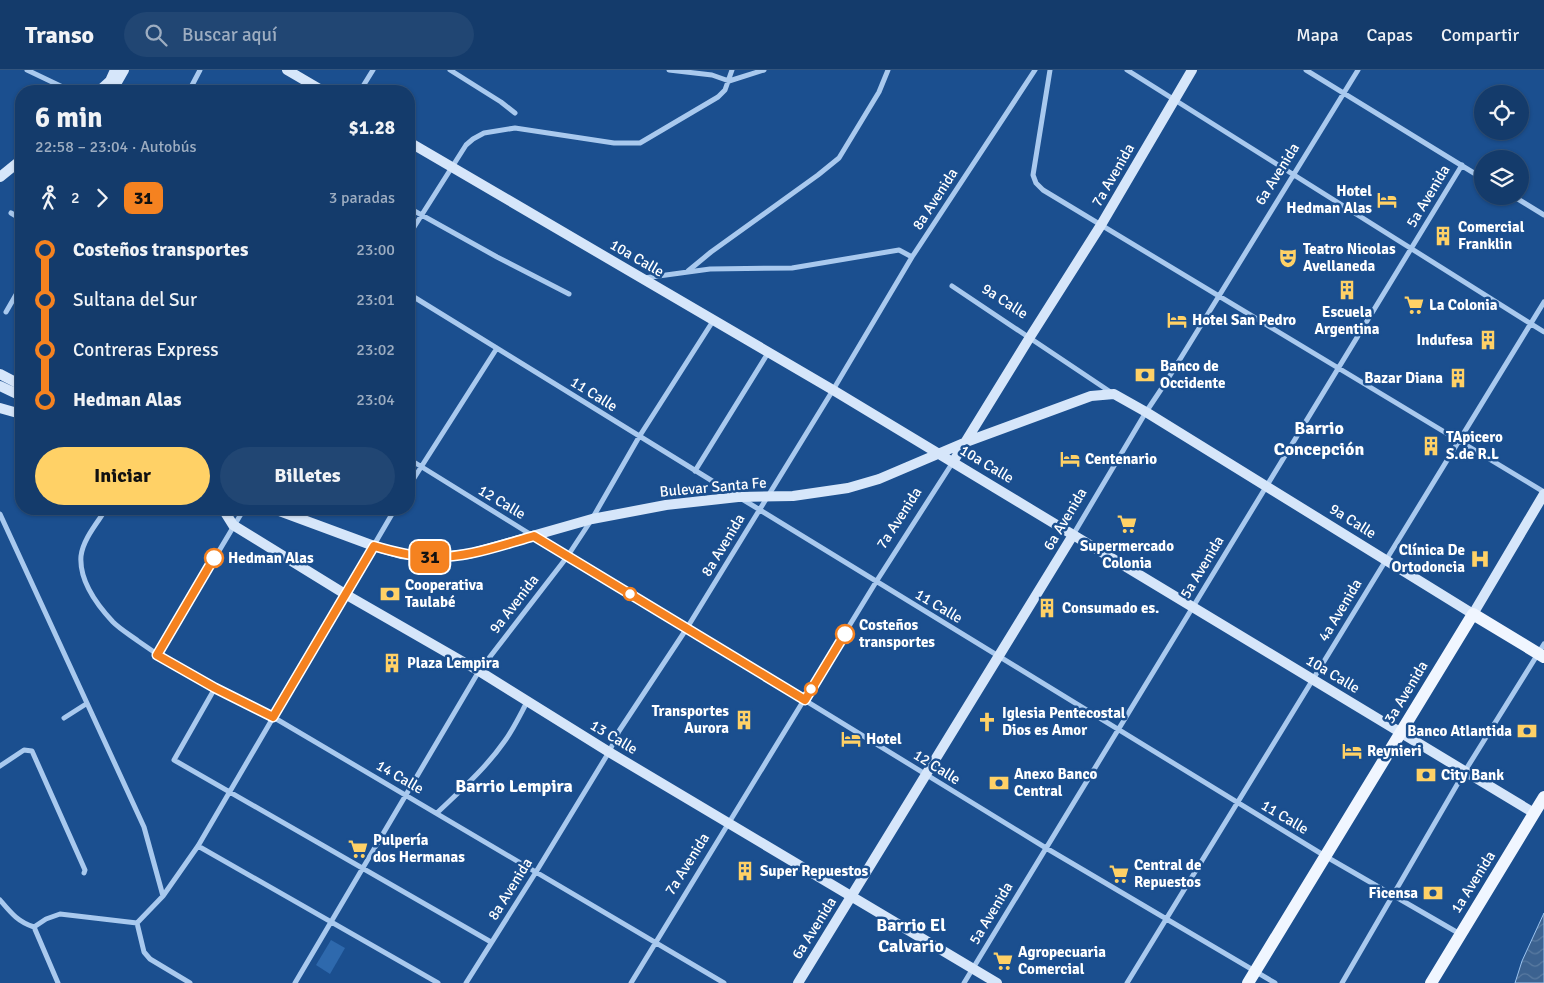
<!DOCTYPE html>
<html lang="es">
<head>
<meta charset="utf-8">
<style>
	:root { --surface:#143b6b; --page:#214673; --text:#f1f3f6; --muted:#9dadc1; --line:#33557e; --accent:#ffd166 }
	body { margin:0; font-family:Signika,sans-serif; background:var(--page); color:var(--text); height:100vh; display:flex; flex-direction:column; font-size:19px; white-space:nowrap }
	* { box-sizing:border-box; margin:0 }
	p { font-size:16px; color:var(--muted) }
	.icon { flex:none; width:28px; height:28px; fill:none; stroke:currentColor; stroke-width:2; stroke-linecap:round; stroke-linejoin:round }
	.map { position:relative; flex:1; overflow:hidden }
	.details { position:absolute; left:15px; top:15px; width:400px; height:430px; display:flex; flex-direction:column; background:var(--surface); border-radius:20px; box-shadow:0 1px 4px #0004,0 0 0 1px var(--line) }
	.details>* { flex:none }
	.badge { padding:0 10px; border-radius:8px; font-size:18px; line-height:32px }
	.fabs { position:absolute; left:1474px; top:15px; display:grid; gap:10px }
	.fabs a { display:grid; place-items:center; width:55px; height:55px; border-radius:50%; background:var(--surface); box-shadow:0 1px 4px #0004,0 0 0 1px var(--line); font-size:25px }
	.map>.badge { position:absolute; translate:-50% -50%; box-shadow:0 0 0 2px #fff }
	.legs { display:flex; align-items:center; gap:8px; height:55px; padding:0 20px; font-size:16px }
	.legs p { margin-inline-start:auto }
	.head { display:flex; align-items:center; justify-content:space-between; height:85px; padding:0 20px }
	h1 { font-size:28px; font-weight:700; line-height:38px }
	.primary-button { display:flex; gap:10px; margin-top:auto; padding:10px 20px }
	.primary-button a { flex:1; height:58px; border-radius:30px; background:var(--accent); color:#111; font-size:20px; font-weight:700; line-height:58px; text-align:center }
	.primary-button a+a { background:var(--page); color:var(--text) }
	ul { padding:0 20px; list-style:none }
	li { display:flex; align-items:center; gap:18px; height:50px; font-size:19px }
	li i { display:grid; place-items:center; width:8px; height:100%; margin:0 6px; background:currentColor }
	li i::after { content:''; width:12px; height:12px; margin:-6px; border:4px solid; border-radius:50%; background:var(--surface) }
	li p { margin-inline-start:auto }
	li:first-child i { background:linear-gradient(#0000 50%,currentColor 0) }
	li:last-child i { background:linear-gradient(currentColor 50%,#0000 0) }
	header { display:flex; align-items:center; gap:30px; box-sizing:border-box; height:70px; padding:0 25px; background:var(--surface); border-bottom:1px solid var(--line) }
	header strong { font-size:24px }
	nav { display:flex; gap:28px; margin-inline-start:auto; font-size:18px }
	.search { width:350px; height:45px; background:var(--page); display:flex; align-items:center; gap:12px; box-sizing:border-box; padding:0 18px; border-radius:28px; color:var(--muted); font-size:19px }
	.map>svg:first-child { display:block }
</style>
</head>
<body>
<header>
<strong>Transo</strong>
<div class="search"><svg class="icon" aria-label="search" viewBox="0 0 24 24"><circle cx="10" cy="10" r="6"/><path d="M15 15l6 6"/></svg>Buscar aquí</div>
<nav><a>Mapa</a><a>Capas</a><a>Compartir</a></nav>
</header>
<div class="map">
<svg width="1544" height="913" viewBox="0 0 1544 913">
	<defs>
		<pattern id="water-waves" width="16" height="10" patternUnits="userSpaceOnUse" patternTransform="scale(1.25)"><rect width="16" height="10" fill="#3c6290"/><path d="M0 5q4-4 8 0t8 0" fill="none" stroke="#597aa1"/></pattern>
	</defs>
	<rect width="100%" height="100%" fill="#1b4f8f"/>
	<!-- green -->
	<path fill="#2e69ad" d="M331,870L345,878L330,904L316,895Z"/>
	<!-- water -->
	<path fill="url(#water-waves)" stroke="#9cc4f0" d="M1544,843V913H1515L1522,891Z"/>
	<g fill="none" stroke-linecap="round" stroke-linejoin="round">
		<!-- street -->
		<path stroke="#a9c9ee" stroke-width="5" d="M27,0L71,21
			M450,0L501,32L515,43
			M669,0L712,5L729,11
			M1050,0L1033,105L1036,113L1043,120L1544,422
			M1127,0L1544,262
			M1306,0L1482,108
			M729,11L764,0
			M189,21L200,0
			M360,21L373,0
			M1513,126L1544,145
			M409,138L497,187L569,224
			M11,143L21,149
			M409,165L466,75L473,69L484,63L515,58L614,73H640L718,27L725,20L732,0
			M688,201L711,182L818,105L839,88L879,22L888,0
			M644,208L710,199L792,198L899,180L912,187
			M952,216L1112,323
			M409,224L735,425
			M6,242L21,216
			M409,389L567,487L687,558L1046,778L1275,913
			M695,401L768,283
			M409,416L497,278
			M742,429L1325,786L1460,864
			M106,439C98,452 83,469 81,486C79,511 97,535 113,552C120,559 130,565 138,571C180,601 227,624 273,647L724,913
			M0,444L144,757L163,826
			M1073,465L1146,342L1166,312L1358,0
			M157,585L244,439
			M215,618L174,690L491,872
			M64,648L86,634
			M0,696L24,680L32,681L85,800L84,803
			M437,743C460,721 485,699 504,672C513,660 520,645 527,632
			M198,776L438,913
			M0,830C11,843 18,852 34,857L58,913
			M137,853L163,826L198,776L395,439
			M137,853L144,882L150,889L190,913
			M34,857L46,849L60,844L137,853
			M295,913L479,601L567,487L592,449L639,367L713,251
			M466,913L536,802L609,682L619,661L687,558L833,320L912,187L1035,0
			M631,913L876,512L953,392
			M964,913L1462,95
			M1127,913L1544,232
			M1342,913L1465,701L1544,574"/>
		<!-- secondary -->
		<path stroke="#d6e6fa" stroke-width="10" d="M287,0L323,21
			M99,21L110,11L115,0
			M112,21L124,0
			M409,72L833,320L1534,743
			M0,107L21,90
			M0,304L21,315
			M0,316L21,326
			M0,338L21,344
			M953,392L1030,267L1101,155L1192,0
			M223,439L233,455L345,524L479,601L609,682L997,913
			M274,439L374,476L401,484L427,487L449,486L469,484L592,449L666,435L738,427L793,426L848,418L879,409L966,372L1091,326L1114,324L1146,342L1473,544L1544,424
			M798,913L1073,465"/>
		<!-- primary -->
		<path stroke="#f0f6ff" stroke-width="12" d="M1248,913L1473,544L1544,587
			M1431,913L1544,727"/>
	</g>
	<g fill="none" stroke-linecap="round" stroke-linejoin="round">
		<defs>
			<path id="line-1" d="M214,488L157,585L215,618L273,647L374,476C391,481 409,486 427,487C464,489 499,476 534,466L805,630L845,564"/>
		</defs>
		<!-- line-1 casing -->
		<use href="#line-1" stroke="#fff" stroke-width="11"/>
		<!-- line-1 -->
		<use href="#line-1" stroke="#f58220" stroke-width="8"/>
	</g>
	<!-- icons -->
	<defs>
		<symbol id="hotel-bare" viewBox="-9 -9 18 18"><path d="M-6-4.5h1.5V1H6V5H4.5V3h-9V5H-6ZM-4 0a1.8 1.8 0 1 1 3.6 0ZM.5 0V-2.5h3Q6-2.5 6 0Z" fill="#ffd166" stroke="#1b4f8f" stroke-width="2.5" paint-order="stroke"/></symbol>
		<symbol id="building-bare" viewBox="-9 -9 18 18"><path d="M-4-6H4V6H1V3H-1V6H-4ZM-2.5-4.3h1.7v1.8h-1.7ZM.8-4.3h1.7v1.8H.8ZM-2.5-1h1.7V.8h-1.7ZM.8-1h1.7V.8H.8Z" fill="#ffd166" stroke="#1b4f8f" stroke-width="2.5" paint-order="stroke"/></symbol>
		<symbol id="theatre-bare" viewBox="-9 -9 18 18"><path d="M-5-5.5Q0-4 5-5.5V0Q5 5 0 6Q-5 5-5 0ZM-3.3-2.5H-1v1.5H-3.3ZM1-2.5H3.3v1.5H1ZM-2.8 1Q0 5.5 2.8 1Z" fill="#ffd166" stroke="#1b4f8f" stroke-width="2.5" paint-order="stroke"/></symbol>
		<symbol id="supermarket-bare" viewBox="-9 -9 18 18"><path d="M-6-5.5h2.5l.6 2H6L4.5 2H-2.5L-4.4-4H-6ZM-1.5 3.2a1.3 1.3 0 1 0 .1 0ZM3 3.2a1.3 1.3 0 1 0 .1 0Z" fill="#ffd166" stroke="#1b4f8f" stroke-width="2.5" paint-order="stroke"/></symbol>
		<symbol id="bank-bare" viewBox="-9 -9 18 18"><path d="M-6-4H6V4H-6ZM0-2.3a2.3 2.3 0 1 0 0 4.6a2.3 2.3 0 1 0 0-4.6Z" fill="#ffd166" stroke="#1b4f8f" stroke-width="2.5" paint-order="stroke"/></symbol>
		<symbol id="hospital-bare" viewBox="-9 -9 18 18"><path d="M-5-5h3v3.5h4V-5h3V5h-3V1.5h-4V5h-3Z" fill="#ffd166" stroke="#1b4f8f" stroke-width="2.5" paint-order="stroke"/></symbol>
		<symbol id="church-bare" viewBox="-9 -9 18 18"><path d="M-1.2-6h2.4v3.5h3.3v2.4h-3.3V6h-2.4V-.1h-3.3v-2.4h3.3Z" fill="#ffd166" stroke="#1b4f8f" stroke-width="2.5" paint-order="stroke"/></symbol>
	</defs>
	<g fill-rule="evenodd">
		<use href="#hotel-bare" x="1373" y="116" width="28" height="28"/>
		<use href="#building-bare" x="1429" y="152" width="28" height="28"/>
		<use href="#theatre-bare" x="1274" y="174" width="28" height="28"/>
		<use href="#building-bare" x="1333" y="206" width="28" height="28"/>
		<use href="#supermarket-bare" x="1400" y="221" width="28" height="28"/>
		<use href="#hotel-bare" x="1163" y="236" width="28" height="28"/>
		<use href="#building-bare" x="1474" y="256" width="28" height="28"/>
		<use href="#bank-bare" x="1131" y="291" width="28" height="28"/>
		<use href="#building-bare" x="1444" y="294" width="28" height="28"/>
		<use href="#building-bare" x="1417" y="362" width="28" height="28"/>
		<use href="#hotel-bare" x="1056" y="375" width="28" height="28"/>
		<use href="#supermarket-bare" x="1113" y="440" width="28" height="28"/>
		<use href="#hospital-bare" x="1466" y="475" width="28" height="28"/>
		<use href="#bank-bare" x="376" y="510" width="28" height="28"/>
		<use href="#building-bare" x="1033" y="524" width="28" height="28"/>
		<use href="#building-bare" x="378" y="579" width="28" height="28"/>
		<use href="#building-bare" x="730" y="636" width="28" height="28"/>
		<use href="#church-bare" x="973" y="638" width="28" height="28"/>
		<use href="#bank-bare" x="1513" y="647" width="28" height="28"/>
		<use href="#hotel-bare" x="837" y="655" width="28" height="28"/>
		<use href="#hotel-bare" x="1338" y="667" width="28" height="28"/>
		<use href="#bank-bare" x="1412" y="691" width="28" height="28"/>
		<use href="#bank-bare" x="985" y="699" width="28" height="28"/>
		<use href="#supermarket-bare" x="344" y="765" width="28" height="28"/>
		<use href="#building-bare" x="731" y="787" width="28" height="28"/>
		<use href="#supermarket-bare" x="1105" y="790" width="28" height="28"/>
		<use href="#bank-bare" x="1419" y="809" width="28" height="28"/>
		<use href="#supermarket-bare" x="989" y="877" width="28" height="28"/>
	</g>
	<!-- markers -->
	<g fill="#fff" stroke="#f58220" stroke-width="2.5">
		<circle cx="214" cy="488" r="9"/>
		<circle cx="630" cy="524" r="6"/>
		<circle cx="845" cy="564" r="9"/>
		<circle cx="811" cy="619" r="6"/>
	</g>
	<g text-anchor="middle" stroke-width="5" stroke-linejoin="round" paint-order="stroke">
		<!-- street labels -->
		<g font-size="15" fill="#fff" stroke="#1b4f8f">
			<text transform="translate(1277 104) rotate(-58)" y="5">6a Avenida</text>
			<text transform="translate(1113 105) rotate(-60)" y="5">7a Avenida</text>
			<text transform="translate(1428 126) rotate(-59)" y="5">5a Avenida</text>
			<text transform="translate(935 129) rotate(-57)" y="5">8a Avenida</text>
			<text transform="translate(637 188) rotate(30)" y="5">10a Calle</text>
			<text transform="translate(1005 231) rotate(33)" y="5">9a Calle</text>
			<text transform="translate(594 324) rotate(32)" y="5">11 Calle</text>
			<text transform="translate(987 394) rotate(31)" y="5">10a Calle</text>
			<text transform="translate(713 417) rotate(-5)" y="5">Bulevar Santa Fe</text>
			<text transform="translate(502 432) rotate(31)" y="5">12 Calle</text>
			<text transform="translate(899 448) rotate(-57)" y="5">7a Avenida</text>
			<text transform="translate(1065 449) rotate(-59)" y="5">6a Avenida</text>
			<text transform="translate(1353 451) rotate(32)" y="5">9a Calle</text>
			<text transform="translate(723 475) rotate(-59)" y="5">8a Avenida</text>
			<text transform="translate(1202 497) rotate(-59)" y="5">5a Avenida</text>
			<text transform="translate(514 534) rotate(-52)" y="5">9a Avenida</text>
			<text transform="translate(939 536) rotate(31)" y="5">11 Calle</text>
			<text transform="translate(1340 540) rotate(-59)" y="5">4a Avenida</text>
			<text transform="translate(1333 604) rotate(31)" y="5">10a Calle</text>
			<text transform="translate(1406 622) rotate(-59)" y="5">3a Avenida</text>
			<text transform="translate(614 667) rotate(31)" y="5">13 Calle</text>
			<text transform="translate(937 697) rotate(32)" y="5">12 Calle</text>
			<text transform="translate(400 707) rotate(30)" y="5">14 Calle</text>
			<text transform="translate(1285 747) rotate(31)" y="5">11 Calle</text>
			<text transform="translate(687 794) rotate(-58)" y="5">7a Avenida</text>
			<text transform="translate(1473 812) rotate(-58)" y="5">1a Avenida</text>
			<text transform="translate(510 819) rotate(-58)" y="5">8a Avenida</text>
			<text transform="translate(991 843) rotate(-59)" y="5">5a Avenida</text>
			<text transform="translate(814 858) rotate(-58)" y="5">6a Avenida</text>
		</g>
		<!-- poi labels -->
		<g font-size="15" font-weight="bold" fill="#fff" stroke="#1b4f8f" text-anchor="start">
			<text x="1372" y="126" text-anchor="end">Hotel<tspan x="1372" dy="17">Hedman Alas</tspan></text>
			<text x="1458" y="162">Comercial<tspan x="1458" dy="17">Franklin</tspan></text>
			<text x="1303" y="184">Teatro Nicolas<tspan x="1303" dy="17">Avellaneda</tspan></text>
			<text x="1429" y="240">La Colonia</text>
			<text x="1347" y="247" text-anchor="middle">Escuela<tspan x="1347" dy="17">Argentina</tspan></text>
			<text x="1192" y="255">Hotel San Pedro</text>
			<text x="1473" y="275" text-anchor="end">Indufesa</text>
			<text x="1160" y="301">Banco de<tspan x="1160" dy="17">Occidente</tspan></text>
			<text x="1443" y="313" text-anchor="end">Bazar Diana</text>
			<text x="1446" y="372">TApicero<tspan x="1446" dy="17">S.de R.L</tspan></text>
			<text x="1085" y="394">Centenario</text>
			<text x="1127" y="481" text-anchor="middle">Supermercado<tspan x="1127" dy="17">Colonia</tspan></text>
			<text x="1465" y="485" text-anchor="end">Clínica De<tspan x="1465" dy="17">Ortodoncia</tspan></text>
			<text x="405" y="520">Cooperativa<tspan x="405" dy="17">Taulabé</tspan></text>
			<text x="1062" y="543">Consumado es.</text>
			<text x="407" y="598">Plaza Lempira</text>
			<text x="729" y="646" text-anchor="end">Transportes<tspan x="729" dy="17">Aurora</tspan></text>
			<text x="1002" y="648">Iglesia Pentecostal<tspan x="1002" dy="17">Dios es Amor</tspan></text>
			<text x="1512" y="666" text-anchor="end">Banco Atlantida</text>
			<text x="866" y="674">Hotel</text>
			<text x="1367" y="686">Reynieri</text>
			<text x="1014" y="709">Anexo Banco<tspan x="1014" dy="17">Central</tspan></text>
			<text x="1441" y="710">City Bank</text>
			<text x="373" y="775">Pulpería<tspan x="373" dy="17">dos Hermanas</tspan></text>
			<text x="1134" y="800">Central de<tspan x="1134" dy="17">Repuestos</tspan></text>
			<text x="760" y="806">Super Repuestos</text>
			<text x="1418" y="828" text-anchor="end">Ficensa</text>
			<text x="1018" y="887">Agropecuaria<tspan x="1018" dy="17">Comercial</tspan></text>
		</g>
		<!-- stop labels -->
		<g font-size="15" font-weight="bold" fill="#fff" stroke="#1b4f8f" text-anchor="start">
			<text x="228" y="493">Hedman Alas</text>
			<text x="859" y="560">Costeños<tspan x="859" dy="17">transportes</tspan></text>
		</g>
		<!-- quarter labels -->
		<g font-size="18" font-weight="bold" fill="#fff" stroke="#1b4f8f">
			<text x="1319" y="364">Barrio<tspan x="1319" dy="21">Concepción</tspan></text>
			<text x="514" y="722">Barrio Lempira</text>
			<text x="911" y="861">Barrio El<tspan x="911" dy="21">Calvario</tspan></text>
		</g>
	</g>
</svg>
<div class="fabs">
<a><svg class="icon" aria-label="locate" viewBox="0 0 24 24"><circle cx="12" cy="12" r="6"/><path d="M12 2v4M12 18v4M2 12h4M18 12h4"/></svg></a>
<a><svg class="icon" aria-label="layers" viewBox="0 0 24 24"><path d="M12 4l9 5-9 5-9-5zM3 14l9 5 9-5"/></svg></a>
</div>
<b class="badge" style="left:430px;top:487px;background:#f58220;color:#111">31</b>
<section class="details">
<div class="head"><div><h1>6 min</h1><p>22:58 – 23:04 · Autobús</p></div><b>$1.28</b></div>
<div class="legs"><svg class="icon" aria-label="walk" viewBox="0 0 24 24"><circle cx="13" cy="4" r="2"/><path d="M13 8l-2 6 4 7M11 14l-3 7M7 12l3-4h3l4 4"/></svg>2<svg class="icon" aria-label="forward" viewBox="0 0 24 24"><path d="M9 5l7 7-7 7"/></svg><b class="badge" style="background:#f58220;color:#111">31</b><p>3 paradas</p></div>
<ul>
<li><i style="color:#f58220"></i><b>Costeños transportes</b><p>23:00</p></li>
<li><i style="color:#f58220"></i><span>Sultana del Sur</span><p>23:01</p></li>
<li><i style="color:#f58220"></i><span>Contreras Express</span><p>23:02</p></li>
<li><i style="color:#f58220"></i><b>Hedman Alas</b><p>23:04</p></li>
</ul>
<div class="primary-button"><a>Iniciar</a><a>Billetes</a></div>
</section>
</div>
</body>
</html>
